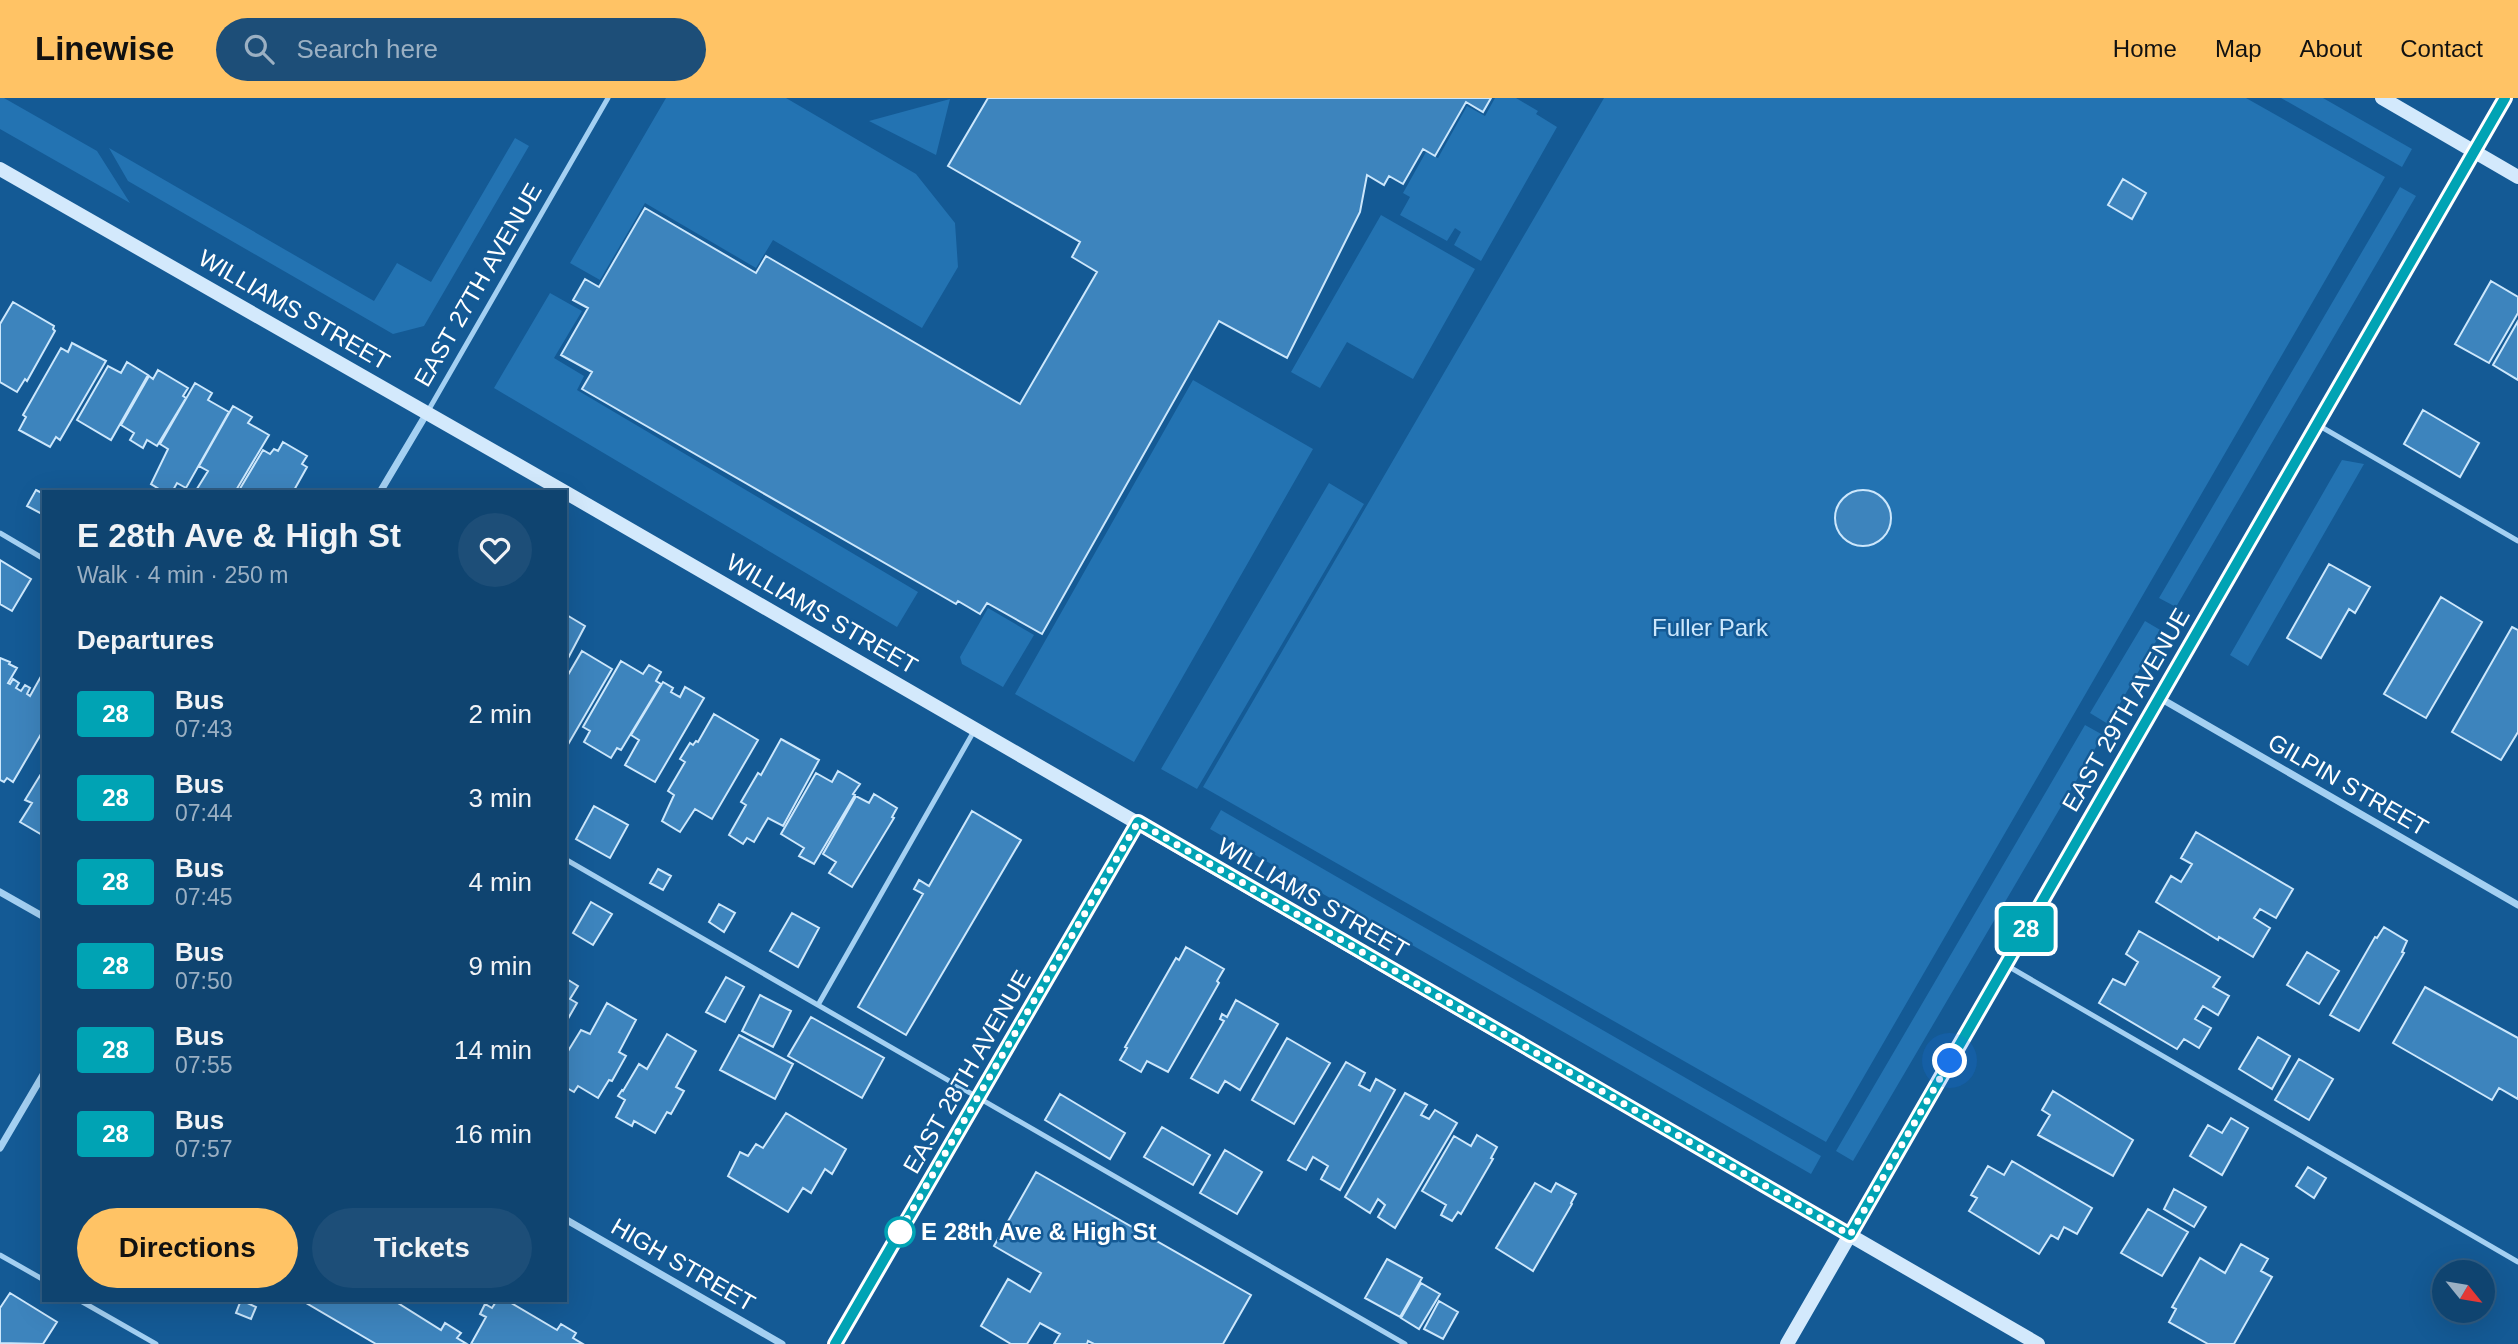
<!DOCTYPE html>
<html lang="en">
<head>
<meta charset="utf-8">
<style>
	:root { --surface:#0f4470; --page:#1d4e78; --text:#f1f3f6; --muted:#9bb0c3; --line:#2f5c83; --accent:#ffc365 }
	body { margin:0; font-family:Helvetica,sans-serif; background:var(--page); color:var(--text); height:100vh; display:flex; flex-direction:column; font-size:26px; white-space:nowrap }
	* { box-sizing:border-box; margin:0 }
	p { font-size:23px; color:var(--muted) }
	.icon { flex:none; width:38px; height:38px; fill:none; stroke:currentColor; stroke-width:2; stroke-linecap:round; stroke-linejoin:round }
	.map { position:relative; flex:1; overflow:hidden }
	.details { position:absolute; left:42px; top:392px; width:525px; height:812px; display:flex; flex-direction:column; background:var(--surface); border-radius:0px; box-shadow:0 7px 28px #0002,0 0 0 2px var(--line) }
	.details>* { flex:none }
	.badge { padding:0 14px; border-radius:5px; font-size:24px; line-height:46px }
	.needle { width:46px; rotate:120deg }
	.controls { position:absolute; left:2432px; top:1162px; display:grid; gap:14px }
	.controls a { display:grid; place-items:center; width:63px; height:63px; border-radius:50%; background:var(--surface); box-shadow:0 7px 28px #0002,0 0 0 2px var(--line); font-size:35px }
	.you { position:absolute; width:35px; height:35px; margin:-18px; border:5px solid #fff; border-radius:50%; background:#1a73e8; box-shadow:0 0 0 10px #1a73e833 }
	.map>.badge { position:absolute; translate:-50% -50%; box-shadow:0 0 0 4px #fff }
	h2 { padding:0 35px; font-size:26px; line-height:63px }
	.round { display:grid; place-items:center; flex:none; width:74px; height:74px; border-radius:37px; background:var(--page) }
	.overview { display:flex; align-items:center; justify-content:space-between; height:119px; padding:0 35px }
	h1 { font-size:33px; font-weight:700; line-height:52px }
	.primary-button { display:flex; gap:14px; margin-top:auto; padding:14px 35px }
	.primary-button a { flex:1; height:80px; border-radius:42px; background:var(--accent); color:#111; font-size:28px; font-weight:700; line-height:80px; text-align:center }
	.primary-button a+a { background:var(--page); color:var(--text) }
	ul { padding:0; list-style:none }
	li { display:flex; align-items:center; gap:21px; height:84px; padding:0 35px }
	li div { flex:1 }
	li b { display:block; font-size:26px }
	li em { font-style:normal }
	li .badge { min-width:77px; font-weight:700; text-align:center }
	header { display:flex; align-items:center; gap:42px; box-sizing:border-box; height:98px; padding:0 35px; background:var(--accent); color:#111 }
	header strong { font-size:33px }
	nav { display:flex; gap:38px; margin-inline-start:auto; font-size:24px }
	.search { width:490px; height:63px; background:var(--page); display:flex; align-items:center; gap:18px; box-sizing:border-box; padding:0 24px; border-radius:38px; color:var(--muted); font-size:26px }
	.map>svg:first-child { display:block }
</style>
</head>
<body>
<header>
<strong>Linewise</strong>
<div class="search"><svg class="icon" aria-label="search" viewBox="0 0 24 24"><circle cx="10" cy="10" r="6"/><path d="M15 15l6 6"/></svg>Search here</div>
<nav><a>Home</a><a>Map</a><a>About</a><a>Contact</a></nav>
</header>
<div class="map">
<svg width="2518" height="1246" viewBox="0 0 2518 1246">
	<rect width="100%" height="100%" fill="#145a95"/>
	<!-- green -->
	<path fill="#2373b2" d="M0,0H4L97,53L130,105L0,31Z
		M666,0H786L916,76L955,125L958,169L922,230L773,142L756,170L645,105L600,182L570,165Z
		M1495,0H1516L1538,13L1536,16L1557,29L1481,163L1454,147L1461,134L1455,130L1447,143L1400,117L1410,99L1403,95L1426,54L1438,60L1467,8L1485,18Z
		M1604,0H2246L2385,79L1826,1044L1203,689Z
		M2281,0H2323L2412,51L2402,69Z
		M950,1L936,57L869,23Z
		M515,40L529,48L424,228L393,236L128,83L109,50L374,203L397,165L431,184Z
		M2400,89L2416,98L2176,509L2159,500Z
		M1381,117L1475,171L1413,281L1347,244L1320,290L1291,274Z
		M550,195L582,213L554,260L584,278L577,292L918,494L897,529L494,290Z
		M1193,282L1313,351L1134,664L1015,596Z
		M2342,362L2364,366L2248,568L2230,557Z
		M1329,385L1364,406L1197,691L1161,671Z
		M988,510L1034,537L1003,589L962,566L960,559Z
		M2145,523L2162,533L2108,626L2090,615Z
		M2085,627L2103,637L1853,1063L1836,1053Z
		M1221,712L1821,1058L1811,1076L1210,731Z"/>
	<!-- building -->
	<path fill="#3d84bd" stroke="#cce7fc" stroke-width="2" d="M988,0H1491L1483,14L1466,4L1435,58L1423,51L1403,86L1389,78L1384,87L1367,77L1360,114L1287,260L1219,223L1042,536L987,505L980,516L958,503L956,506L582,291L592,274L561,257L588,210L573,202L585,181L599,189L645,110L756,175L766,158L1020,306L1097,174L1072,159L1080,144L948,68Z
		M2123,81L2146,95L2132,121L2108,107Z
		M2491,183L2518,199V215L2489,265L2455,246Z
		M13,204L54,228L53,231L55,233L27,283L25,281L17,294L0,284V226Z
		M2518,223V282L2493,267Z
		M72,245L106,263L60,342L56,339L50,349L19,332L26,319L23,317L61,250L68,254Z
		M127,264L148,277L111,342L77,322L108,268L121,275Z
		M158,272L188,290L183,298L186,300L157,348L147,342L143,350L130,342L134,335L121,327L149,278L153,281Z
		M195,285L212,295L208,302L229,314L186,390L177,385L172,394H164L151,386L168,351L160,346Z
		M233,308L252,319L248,325L269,337L235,394H195L208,373L199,368Z
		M2423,312L2479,345L2460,379L2404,346Z
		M283,344L307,358L302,366L307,369L293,394H238L263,352L270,356L274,351L278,353Z
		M36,392L44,396V417L27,408Z
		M1835 420a28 28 0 1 1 56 0a28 28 0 1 1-56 0Z
		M0,462L31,481L12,513L0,506Z
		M2329,466L2370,489L2355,515L2349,511L2321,560L2287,540Z
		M2441,499L2482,524L2426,620L2384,596Z
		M565,516L585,528L565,566Z
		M2512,529L2518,532V634L2501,662L2452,634Z
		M582,553L612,571L566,650L565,582Z
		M0,560L10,564L9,566L17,570L8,585L10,586L13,581L19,585L16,590L21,593L25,587L30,590L27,596L30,598L44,573V631L13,684L7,680L4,684L0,682Z
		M621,563L643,576L649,567L661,574L656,583L661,586L621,652L617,650L611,660L584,644L590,633L583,629Z
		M663,584L673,590L671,594L680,599L685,589L704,600L655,684L625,667L639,642L631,637Z
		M714,616L758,642L712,721L695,711L680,734L662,723L674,697L668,693L685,664L680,661L690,645L693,647L696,643L698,644Z
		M781,641L819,662L783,728L768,720L754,744L747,740L743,746L729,737L746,707L741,704L758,675L761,677Z
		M44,671V738L20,724L32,705L25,702Z
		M838,673L860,686L853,696L855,697L814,766L799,758L804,750L781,736L816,675L832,684Z
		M874,696L897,710L892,719L894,720L852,789L829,775L836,764L823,756L856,698L869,705Z
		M594,708L628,727L610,760L576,741Z
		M972,713L1021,742L906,937L858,909L923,796L914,791L919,782L929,788Z
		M2196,734L2293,791L2276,820L2260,811L2254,820L2270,830L2253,859L2219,839L2218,842L2156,804L2171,778L2181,784L2192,766L2181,760Z
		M658,771L671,778L663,792L650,785Z
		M591,804L612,816L593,847L573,835Z
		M719,806L735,815L724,834L709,824Z
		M792,815L819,830L798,869L770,853Z
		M2384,829L2407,843L2402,854L2404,855L2359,933L2330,917L2375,839L2377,840Z
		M2139,833L2220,879L2213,889L2229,898L2218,917L2203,908L2195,921L2211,930L2199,950L2184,941L2177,951L2099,905L2113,881L2125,887L2138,864L2126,856Z
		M1186,849L1224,871L1217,883L1219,885L1168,974L1147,963L1141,974L1120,962L1127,950L1125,949L1176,860L1179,862Z
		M2307,854L2339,873L2319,906L2287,887Z
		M726,879L744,889L725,924L706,914Z
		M565,880L578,888L570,901L577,905L565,926Z
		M2425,889L2518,940V1001L2499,990L2492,1002L2393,945Z
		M760,897L791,913L773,949L742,933Z
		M1236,902L1278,926L1240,992L1225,983L1218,995L1191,980L1224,923L1220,921L1222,916L1227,919Z
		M607,905L636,922L619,954L626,958L612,983L609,982L598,1000L578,988L574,994L565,989V958L581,932L590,936Z
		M811,919L884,960L862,1000L788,958Z
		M667,936L696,953L676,989L684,993L671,1016L667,1014L655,1035L634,1023L632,1028L616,1019L625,1002L618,998L622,992L623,993L639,966L647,971Z
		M739,937L793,966L775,1001L720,972Z
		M2258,939L2290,958L2272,991L2239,971Z
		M1287,940L1330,965L1294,1026L1252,1002Z
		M2299,961L2333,981L2309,1022L2275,1002Z
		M1346,964L1365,975L1359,987L1370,993L1376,981L1395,992L1340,1092L1321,1081L1328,1068L1313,1059L1306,1072L1288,1062Z
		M2053,993L2133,1042L2113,1078L2038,1037L2050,1017L2042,1012Z
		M1405,995L1427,1007L1421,1017L1429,1021L1435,1012L1457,1025L1395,1130L1378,1119L1385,1107L1378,1101L1370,1115L1345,1099Z
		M1060,996L1125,1035L1110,1061L1045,1022Z
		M786,1015L846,1051L832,1076L825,1071L811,1095L803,1090L788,1114L728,1078L740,1054L748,1058L756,1046L763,1050Z
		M2231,1020L2248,1030L2222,1077L2190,1058L2208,1027L2222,1035Z
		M1162,1029L1210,1057L1193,1087L1144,1059Z
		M1477,1037L1497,1049L1491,1060L1493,1061L1461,1116L1458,1114L1452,1123L1441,1117L1446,1107L1422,1093L1454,1038L1471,1048Z
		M1225,1052L1262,1074L1237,1116L1200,1095Z
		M2012,1063L2092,1110L2077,1136L2064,1129L2058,1141L2051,1137L2039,1156L1969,1113L1977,1100L1971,1097L1988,1068L2004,1077Z
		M2308,1069L2326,1080L2314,1100L2296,1088Z
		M1036,1074L1251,1197L1223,1246H1094L1088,1243L1087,1246H1054L1060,1236L1040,1225L1027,1246H1011L981,1228L1008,1181L1030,1194L1041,1175L994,1148Z
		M1535,1085L1551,1094L1556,1085L1576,1096L1571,1105L1572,1106L1533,1173L1496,1150Z
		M2174,1091L2206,1109L2194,1129L2164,1111Z
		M2148,1111L2188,1134L2162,1178L2121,1155Z
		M2241,1146L2268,1161L2261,1173L2272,1179L2234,1246H2208L2169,1224L2176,1211L2172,1209L2200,1160L2225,1175Z
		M1387,1161L1422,1180L1400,1219L1365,1200Z
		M1421,1185L1440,1196L1419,1231L1401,1220Z
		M10,1195L57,1224L43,1246L0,1245V1210Z
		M241,1202L256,1209L251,1221L236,1215Z
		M301,1202H393L441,1232L445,1225L461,1235L457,1240L467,1246H376Z
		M497,1202H506L557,1232L561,1226L576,1235L573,1240L583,1246H471L486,1219L480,1216L485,1206L492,1210Z
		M1439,1203L1458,1214L1443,1241L1424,1231Z"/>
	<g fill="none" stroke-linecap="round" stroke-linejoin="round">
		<!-- lane -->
		<path stroke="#a4d0f2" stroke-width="5" d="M428,313L608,0
			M2318,327L2518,443
			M0,435L44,461
			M565,761L1405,1246
			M2006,867L2518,1164
			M818,907L974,633
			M0,1157L44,1182
			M79,1202L156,1246"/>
		<!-- street -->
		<path stroke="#a4d0f2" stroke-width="7" d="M380,394L427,315
			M2160,600L2518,807
			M0,794L44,819
			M0,1050L44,975
			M565,1121L782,1246"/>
		<!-- secondary -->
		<path stroke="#d3e9fc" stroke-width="14" d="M2382,0L2518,79
			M0,71L565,394
			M565,394L2038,1246
			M835,1246L1138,724
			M1787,1246L2505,0"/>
	</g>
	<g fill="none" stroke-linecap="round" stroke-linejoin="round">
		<defs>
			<path id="line" d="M835,1246L1138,724L1850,1137L2505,0"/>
		</defs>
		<!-- line casing -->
		<use href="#line" stroke="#fff" stroke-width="16"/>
		<!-- line -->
		<use href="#line" stroke="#00a3b4" stroke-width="10"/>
		<!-- walk -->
		<path stroke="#fff" stroke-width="7" stroke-dasharray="0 12.6" d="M900,1134L897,1138L1138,724L1850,1137L1950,963"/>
	</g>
	<!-- markers -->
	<circle fill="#fff" stroke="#00a3b4" stroke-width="3.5" cx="900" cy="1134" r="14"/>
	<g text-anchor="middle" stroke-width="5" stroke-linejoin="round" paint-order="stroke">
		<!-- street labels -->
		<g font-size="24" fill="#fff" stroke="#145a95">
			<text transform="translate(478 187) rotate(-60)" y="8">EAST 27TH AVENUE</text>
			<text transform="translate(294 212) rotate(30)" y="8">WILLIAMS STREET</text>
			<text transform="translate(822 516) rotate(30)" y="8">WILLIAMS STREET</text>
			<text transform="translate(2126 612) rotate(-60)" y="8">EAST 29TH AVENUE</text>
			<text transform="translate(2348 687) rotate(30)" y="8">GILPIN STREET</text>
			<text transform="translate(1313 800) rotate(30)" y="8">WILLIAMS STREET</text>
			<text transform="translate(967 974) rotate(-60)" y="8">EAST 28TH AVENUE</text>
			<text transform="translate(683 1167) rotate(30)" y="8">HIGH STREET</text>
		</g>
		<!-- park labels -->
		<g font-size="24" fill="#cce7fc" stroke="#145a95">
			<text x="1710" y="538">Fuller Park</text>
		</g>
		<!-- stop labels -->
		<g font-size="24" font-weight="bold" fill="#fff" stroke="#145a95" text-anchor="start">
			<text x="921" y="1142">E 28th Ave &amp; High St</text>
		</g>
	</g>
</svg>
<div class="controls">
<a><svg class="needle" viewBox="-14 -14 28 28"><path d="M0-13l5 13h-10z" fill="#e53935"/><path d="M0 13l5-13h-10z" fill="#9bb0c3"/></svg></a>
</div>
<div class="you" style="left:1950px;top:963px"></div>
<b class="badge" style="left:2026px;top:831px;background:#00a3b4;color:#fff">28</b>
<section class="details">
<div class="overview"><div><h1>E 28th Ave &amp; High St</h1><p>Walk · 4 min · 250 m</p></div><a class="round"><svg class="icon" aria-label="heart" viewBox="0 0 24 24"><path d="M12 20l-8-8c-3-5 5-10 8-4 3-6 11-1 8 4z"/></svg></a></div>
<h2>Departures</h2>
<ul>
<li><span class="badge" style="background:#00a3b4;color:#fff">28</span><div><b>Bus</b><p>07:43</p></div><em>2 min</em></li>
<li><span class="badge" style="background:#00a3b4;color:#fff">28</span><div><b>Bus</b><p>07:44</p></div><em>3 min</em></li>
<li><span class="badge" style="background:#00a3b4;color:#fff">28</span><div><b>Bus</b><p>07:45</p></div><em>4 min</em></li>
<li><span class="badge" style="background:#00a3b4;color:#fff">28</span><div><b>Bus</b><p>07:50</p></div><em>9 min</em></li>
<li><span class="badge" style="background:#00a3b4;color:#fff">28</span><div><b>Bus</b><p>07:55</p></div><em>14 min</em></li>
<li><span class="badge" style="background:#00a3b4;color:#fff">28</span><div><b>Bus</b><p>07:57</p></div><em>16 min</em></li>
</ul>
<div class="primary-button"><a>Directions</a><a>Tickets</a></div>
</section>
</div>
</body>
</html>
